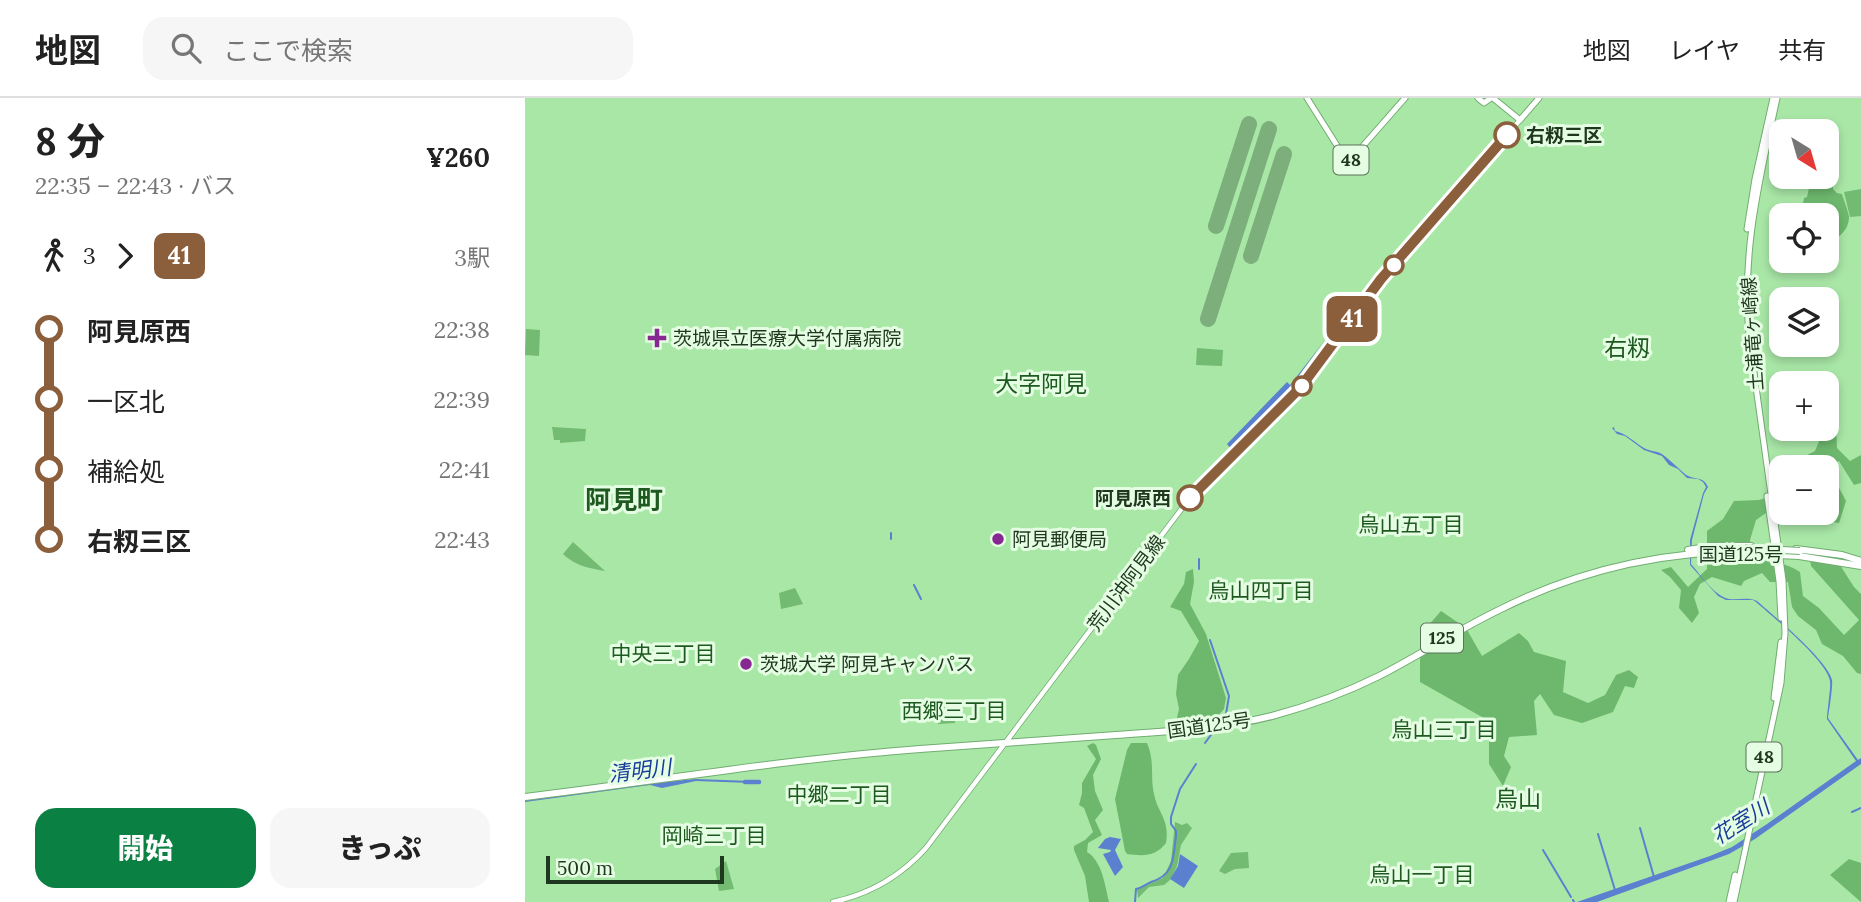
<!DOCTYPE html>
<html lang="ja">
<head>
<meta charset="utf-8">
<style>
	:root { --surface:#fff; --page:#f6f6f6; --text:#222; --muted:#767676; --line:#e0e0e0; --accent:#0b8043 }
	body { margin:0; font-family:Lora,"Noto Sans JP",serif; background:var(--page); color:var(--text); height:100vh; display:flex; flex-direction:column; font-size:26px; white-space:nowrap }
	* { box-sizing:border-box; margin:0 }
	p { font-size:23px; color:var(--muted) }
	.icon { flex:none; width:38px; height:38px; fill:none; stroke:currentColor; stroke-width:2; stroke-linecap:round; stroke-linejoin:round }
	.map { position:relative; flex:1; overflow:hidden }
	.side { display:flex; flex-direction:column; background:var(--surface); width:525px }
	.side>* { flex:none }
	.badge { padding:0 14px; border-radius:10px; font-size:24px; line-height:46px }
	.needle { width:46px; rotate:143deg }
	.fabs { position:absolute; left:1244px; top:21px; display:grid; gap:14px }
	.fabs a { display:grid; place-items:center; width:70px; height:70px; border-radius:14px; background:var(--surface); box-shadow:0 4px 10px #0003; font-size:35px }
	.scale { position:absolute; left:21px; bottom:18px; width:178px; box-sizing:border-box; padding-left:7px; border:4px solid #1e371e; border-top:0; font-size:19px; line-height:24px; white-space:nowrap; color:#1e371e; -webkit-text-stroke:5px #e5fee3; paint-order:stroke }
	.map>.badge { position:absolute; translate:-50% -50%; box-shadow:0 0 0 4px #fff }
	.legs { display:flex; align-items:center; gap:10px; height:77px; padding:0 35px; font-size:23px }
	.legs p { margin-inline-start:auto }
	.summary { display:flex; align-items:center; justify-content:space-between; height:119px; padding:0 35px }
	h1 { font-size:38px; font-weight:800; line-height:52px }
	.action { display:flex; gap:14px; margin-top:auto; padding:14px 35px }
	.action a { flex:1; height:80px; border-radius:21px; background:var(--accent); color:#fff; font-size:28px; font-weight:800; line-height:80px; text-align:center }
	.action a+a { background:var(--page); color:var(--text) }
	ul { padding:0 35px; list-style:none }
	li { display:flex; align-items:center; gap:24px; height:70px; font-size:26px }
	li i { display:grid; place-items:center; width:10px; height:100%; margin:0 9px; background:currentColor }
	li i::after { content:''; width:18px; height:18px; margin:-9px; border:5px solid; border-radius:50%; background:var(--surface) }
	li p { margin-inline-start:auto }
	li:first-child i { background:linear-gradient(#0000 50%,currentColor 0) }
	li:last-child i { background:linear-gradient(currentColor 50%,#0000 0) }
	header { display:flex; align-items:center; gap:42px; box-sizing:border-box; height:98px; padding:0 35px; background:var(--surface); border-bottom:2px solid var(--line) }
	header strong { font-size:33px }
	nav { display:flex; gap:38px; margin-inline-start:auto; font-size:24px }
	.search { width:490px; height:63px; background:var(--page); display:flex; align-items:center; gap:18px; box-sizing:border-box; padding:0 24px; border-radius:21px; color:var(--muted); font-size:26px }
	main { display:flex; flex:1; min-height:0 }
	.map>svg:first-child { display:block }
</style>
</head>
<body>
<header>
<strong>地図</strong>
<div class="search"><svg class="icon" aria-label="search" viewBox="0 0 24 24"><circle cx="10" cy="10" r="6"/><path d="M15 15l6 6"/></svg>ここで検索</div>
<nav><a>地図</a><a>レイヤ</a><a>共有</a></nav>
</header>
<main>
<section class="side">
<div class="summary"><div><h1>8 分</h1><p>22:35 – 22:43 · バス</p></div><b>¥260</b></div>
<div class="legs"><svg class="icon" aria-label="walk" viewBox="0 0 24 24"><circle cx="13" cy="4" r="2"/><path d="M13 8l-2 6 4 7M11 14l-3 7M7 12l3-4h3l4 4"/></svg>3<svg class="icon" aria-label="forward" viewBox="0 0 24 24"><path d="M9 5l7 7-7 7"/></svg><b class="badge" style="background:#8b5e3c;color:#fff">41</b><p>3駅</p></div>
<ul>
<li><i style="color:#8b5e3c"></i><b>阿見原西</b><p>22:38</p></li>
<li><i style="color:#8b5e3c"></i><span>一区北</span><p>22:39</p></li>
<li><i style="color:#8b5e3c"></i><span>補給処</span><p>22:41</p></li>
<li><i style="color:#8b5e3c"></i><b>右籾三区</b><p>22:43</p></li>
</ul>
<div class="action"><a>開始</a><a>きっぷ</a></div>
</section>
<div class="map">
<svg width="1336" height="804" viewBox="0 0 1336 804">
	<rect width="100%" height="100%" fill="#a9e7a7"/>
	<!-- green -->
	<path fill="#73ba72" d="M1336,91V118L1325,119L1319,94Z
		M1,231L15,232L14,258L0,257Z
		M672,250L698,252L697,268L671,267Z
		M27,329L61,331L60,343L35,345V342H29Z
		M48,444L80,473C64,470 50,468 38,456Z
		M270,490L278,506L256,511L254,495Z
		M422,605L429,614L430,625L413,626L406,615Z
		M650,724L657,727L662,725L667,730L656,747L652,768L645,782L639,787L624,789L613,800L612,791L638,780L646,763Z
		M723,754L724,770L710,771L700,776L694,773L706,755Z
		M201,763L209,791L194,793L190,771Z"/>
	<!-- forest -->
	<path fill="#6eb86e" d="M1302,82H1308V91L1312,95L1317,96C1319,103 1323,112 1324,119C1324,132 1313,142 1302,143V117H1276L1279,100L1282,99L1284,90Z
		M1302,319L1311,322L1312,350L1325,363L1336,357V385L1329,387L1314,363L1303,369L1321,403L1314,425L1263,415H1302V369H1285L1276,360L1290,353L1295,341L1289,334L1291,331H1302Z
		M1255,395H1256V406L1255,405L1231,422L1225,442L1228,461C1246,462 1260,465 1275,474L1278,498L1294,510L1319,537L1334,522L1286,468L1285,462L1315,467L1329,489L1336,496V576L1332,575L1318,558L1297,546L1291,532L1273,518L1267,509L1263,484H1245L1237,475L1219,483L1216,488L1187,479L1175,486L1169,499L1174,515L1167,525L1154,510L1156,492L1145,479L1136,472L1146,469L1163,489L1182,471V433L1198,421L1209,403L1234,402Z
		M668,471L669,484L665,506L681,536L701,600L699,611L691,620L651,624L654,611L651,596L653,577L664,561L674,543L656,513L645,509L659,486L661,474Z
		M916,513L941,530L957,558L994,535L1003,543L1009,554L1041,563L1038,594L1063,605L1080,597L1091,577L1104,572L1113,579L1109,590L1100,588L1088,614L1057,625L1029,617L1015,596L1009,603L1012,637L984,639L979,658L986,669L978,688L964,666V623L895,584V537Z
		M568,645L571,647L576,661L568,677L570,693L578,712L570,722L577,737L563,745L562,754C577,763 580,787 584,804H564L560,778L549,752V748L560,742L568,734L559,710L554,707L557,695V685L571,661L562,648Z
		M606,645H622C630,663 625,678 629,696C633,716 645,721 641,745C630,759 619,758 602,756L600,753L590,701L602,652Z
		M1324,761L1336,765V804L1305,777Z"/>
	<!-- water -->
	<path fill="#5b80d0" d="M800,242L764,291L705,350L702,346L762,284L765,287L769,282Z
		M1089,329L1090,333C1102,336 1109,344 1119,350C1124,353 1130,353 1135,355C1141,358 1154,371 1160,376C1169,383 1178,377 1183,389L1179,396L1167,442L1166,466C1176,477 1189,498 1204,501C1214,502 1223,499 1232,503C1249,518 1303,563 1307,582C1308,589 1304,613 1303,620L1333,662L1336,660V666L1230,741L1204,756L1072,804H1052L1185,758L1207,749L1242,726L1331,663L1302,621C1302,614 1306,589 1305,583C1302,563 1248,519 1231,504L1228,502H1201L1193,498L1165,467V442L1178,395L1181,389L1178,384L1173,381L1162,380L1153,371L1144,367L1137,358L1119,352L1100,338L1092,336L1087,330Z
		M171,681L226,683V685L171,683L137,690L125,687L0,704V702L125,685Z
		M585,739L596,741L590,752L598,769L590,778L578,756L585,754L586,752L573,750L580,741Z
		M655,756L673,768L659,790L645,781L653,768Z"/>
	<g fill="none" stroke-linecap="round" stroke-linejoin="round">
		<!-- stream -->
		<path stroke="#5b80d0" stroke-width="2" d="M366,435V441
			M674,461V471
			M389,487L396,501
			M685,542L704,598L701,616
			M680,645L688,634
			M1327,714L1336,710
			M1115,730L1129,779
			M1073,736L1090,792
			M1018,752L1046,799
			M1048,802L1049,804
			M610,804L611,791C617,790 621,786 626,784C650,777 648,759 651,738V733L646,726V719L655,691L671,666"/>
		<!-- river -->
		<path stroke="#5b80d0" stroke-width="4.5" d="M220,684H234"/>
		<!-- runway -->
		<path stroke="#7caf7c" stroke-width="16" d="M691,128L724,26
			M726,158L759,56
			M683,221L744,31"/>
		<defs>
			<path id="secondary" d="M308,804C345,796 376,778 401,750L658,409L672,392L769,297L856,181L995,22"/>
			<path id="primary" d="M782,0L823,65L880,0
				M953,0L959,5L966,0
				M968,0L995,22L1014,0
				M1222,131L1230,81L1248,0
				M1242,398L1254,483L1256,520
				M1249,600L1256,544
				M1204,804L1210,777
				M1209,804L1256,585L1260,535L1258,482L1225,246C1215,159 1234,84 1252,0"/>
			<path id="trunk" d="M1271,451L1317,457L1336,463
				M1163,452L1188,448H1226
				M1217,455L1274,458L1336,468
				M0,699C132,683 263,661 395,651C460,646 526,642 591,637C643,633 696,631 747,618C784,608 820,595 854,578C895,557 934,531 976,511C1052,473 1135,454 1220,453"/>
		</defs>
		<!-- secondary casing -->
		<use href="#secondary" stroke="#70ad70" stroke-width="6"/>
		<!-- primary casing -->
		<use href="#primary" stroke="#70ad70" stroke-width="7"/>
		<!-- trunk casing -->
		<use href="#trunk" stroke="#70ad70" stroke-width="8"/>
		<!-- secondary -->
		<use href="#secondary" stroke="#fff" stroke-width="4.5"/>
		<!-- primary -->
		<use href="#primary" stroke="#fff" stroke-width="5"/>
		<!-- trunk -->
		<use href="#trunk" stroke="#fff" stroke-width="6"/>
		<defs>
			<path id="trunk-bridge" d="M1220,450L1275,453"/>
		</defs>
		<!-- trunk-bridge casing -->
		<use href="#trunk-bridge" stroke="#70ad70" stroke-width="8" stroke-linecap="butt"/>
		<!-- trunk-bridge -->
		<use href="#trunk-bridge" stroke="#fff" stroke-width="6"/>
	</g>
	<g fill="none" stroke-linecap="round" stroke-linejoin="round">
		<defs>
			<path id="line-1" d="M665,400L775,290L856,181L982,37"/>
		</defs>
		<!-- line-1 casing -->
		<use href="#line-1" stroke="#fff" stroke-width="16"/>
		<!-- line-1 -->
		<use href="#line-1" stroke="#8b5e3c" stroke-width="10"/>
	</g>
	<!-- markers -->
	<g fill="#fff" stroke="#8b5e3c" stroke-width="3.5">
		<circle cx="982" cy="37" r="12"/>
		<circle cx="869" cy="167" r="9"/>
		<circle cx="777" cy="288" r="9"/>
		<circle cx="665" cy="400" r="12"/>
	</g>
	<g fill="#872791" stroke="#e5fee3" stroke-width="2.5">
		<path d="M128.5 229.5h7v7h7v7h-7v7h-7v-7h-7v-7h7z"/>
		<circle cx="473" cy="441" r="7"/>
		<circle cx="221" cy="566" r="7"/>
	</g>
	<g text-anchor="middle" stroke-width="6" stroke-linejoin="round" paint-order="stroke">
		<!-- shield labels -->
		<g fill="#e5fee3" stroke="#5a7359" stroke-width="2">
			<rect x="808.5" y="47.5" width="35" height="29" rx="5"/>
			<rect x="896" y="525.5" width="42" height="29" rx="5"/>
			<rect x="1221.5" y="644.5" width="35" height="29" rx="5"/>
		</g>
		<g font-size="18" font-weight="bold" fill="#1e371e">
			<text x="826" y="68">48</text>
			<text x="917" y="546">125</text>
			<text x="1239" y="665">48</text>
		</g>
		<!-- stop labels -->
		<g font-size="19" font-weight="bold" fill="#1e371e" stroke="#e5fee3" text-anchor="start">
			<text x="1001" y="44">右籾三区</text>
			<text x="646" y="407" text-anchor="end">阿見原西</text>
		</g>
		<!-- street labels -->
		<g font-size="19" fill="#1e371e" stroke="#e5fee3">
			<text transform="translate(1227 236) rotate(-94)" y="7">土浦竜ヶ崎線</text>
			<text x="1216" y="463">国道125号</text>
			<text transform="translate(601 485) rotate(-53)" y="7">荒川沖阿見線</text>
			<text transform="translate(684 627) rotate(-8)" y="7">国道125号</text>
		</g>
		<!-- poi labels -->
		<g font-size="19" fill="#1e371e" stroke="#e5fee3" text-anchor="start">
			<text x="148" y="247">茨城県立医療大学付属病院</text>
			<text x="487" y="448">阿見郵便局</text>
			<text x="235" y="573">茨城大学 阿見キャンパス</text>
		</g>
		<!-- neighbourhood labels -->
		<g font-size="21" fill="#1e5920" stroke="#e5fee3">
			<text x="886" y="434">烏山五丁目</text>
			<text x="736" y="500">烏山四丁目</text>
			<text x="138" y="563">中央三丁目</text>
			<text x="429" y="620">西郷三丁目</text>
			<text x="919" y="639">烏山三丁目</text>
			<text x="314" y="704">中郷二丁目</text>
			<text x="189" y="745">岡崎三丁目</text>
			<text x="897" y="784">烏山一丁目</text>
		</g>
		<!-- water labels -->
		<g font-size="21" font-style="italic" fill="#173c9a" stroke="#e5fee3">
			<text transform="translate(115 673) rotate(-7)" y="7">清明川</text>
			<text transform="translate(1216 724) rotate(-32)" y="7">花室川</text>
		</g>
		<!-- quarter labels -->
		<g font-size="23" fill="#1e5920" stroke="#e5fee3">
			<text x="1102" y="258">右籾</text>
			<text x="516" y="294">大字阿見</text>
			<text x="993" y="709">烏山</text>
		</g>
		<!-- district labels -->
		<g font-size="26" font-weight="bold" fill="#1e5920" stroke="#e5fee3">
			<text x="99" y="411">阿見町</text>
		</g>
	</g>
</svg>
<div class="fabs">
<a><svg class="needle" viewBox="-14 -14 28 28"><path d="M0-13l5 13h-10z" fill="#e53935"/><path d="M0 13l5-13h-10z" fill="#767676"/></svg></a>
<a><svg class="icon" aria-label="locate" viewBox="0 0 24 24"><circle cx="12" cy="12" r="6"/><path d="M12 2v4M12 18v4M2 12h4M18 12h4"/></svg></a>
<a><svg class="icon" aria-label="layers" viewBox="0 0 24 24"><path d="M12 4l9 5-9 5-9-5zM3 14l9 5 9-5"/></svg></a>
<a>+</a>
<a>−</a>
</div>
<div class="scale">500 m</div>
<b class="badge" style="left:827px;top:221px;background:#8b5e3c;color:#fff">41</b>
</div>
</main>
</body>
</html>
